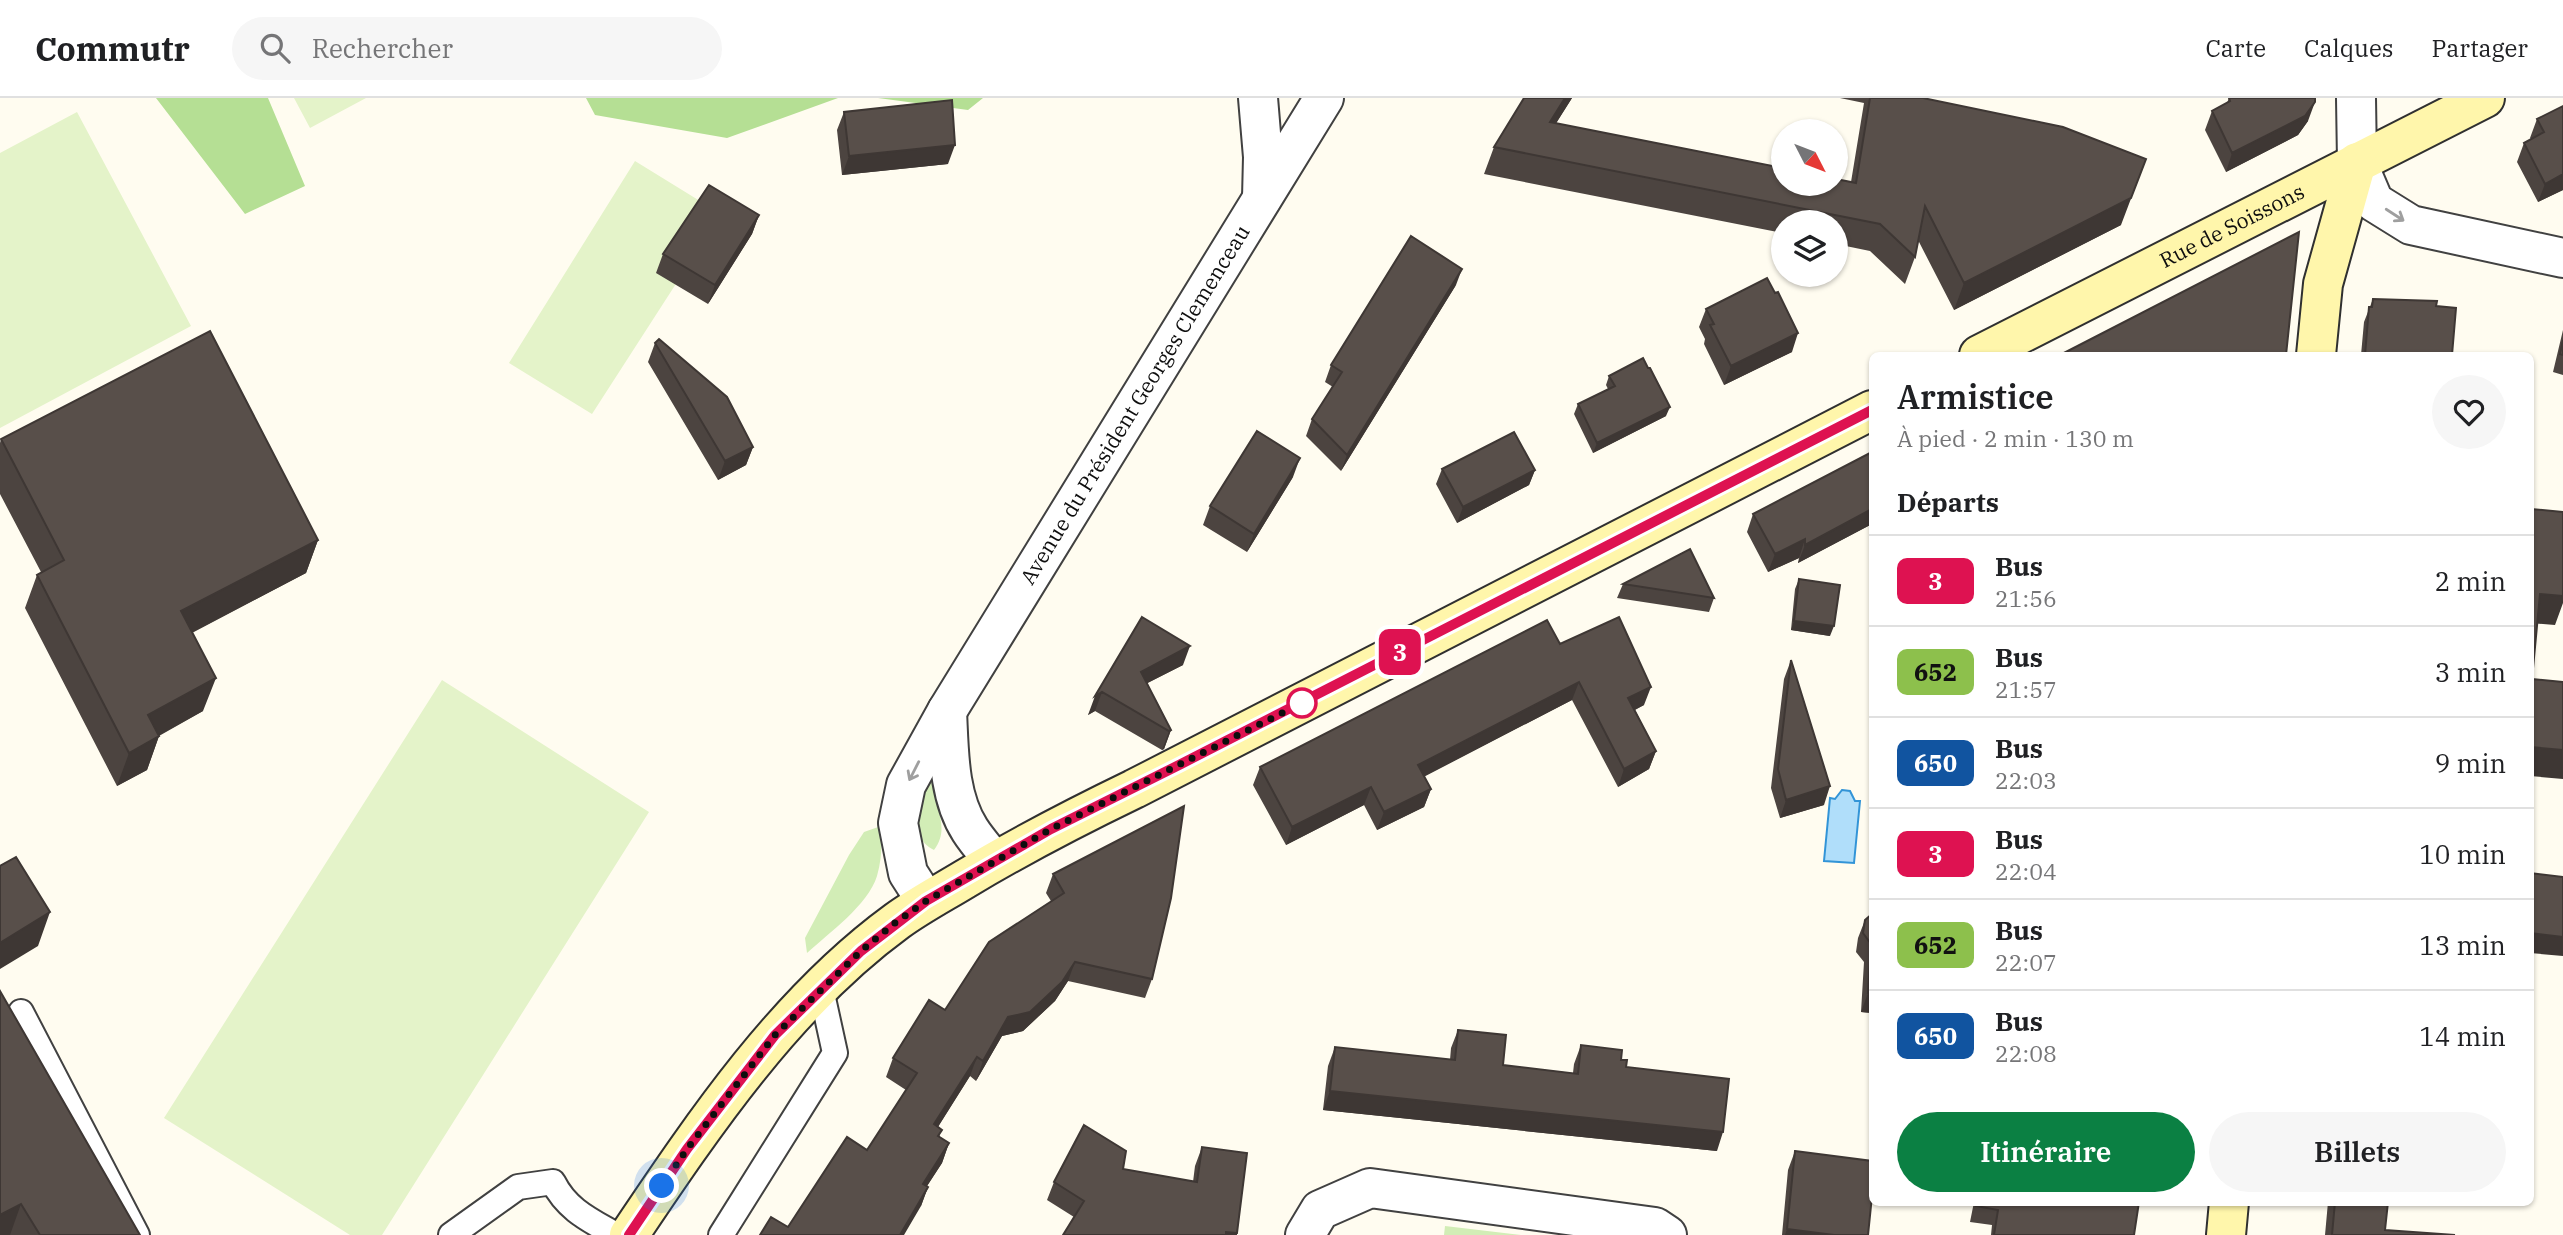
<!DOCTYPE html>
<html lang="fr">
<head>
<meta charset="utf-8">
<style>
	:root { --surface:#fff; --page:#f6f6f6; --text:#202124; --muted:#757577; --line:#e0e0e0; --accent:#0b8043 }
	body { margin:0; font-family:"IBM Plex Serif",serif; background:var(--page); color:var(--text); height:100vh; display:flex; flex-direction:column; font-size:26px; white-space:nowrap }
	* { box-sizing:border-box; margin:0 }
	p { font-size:23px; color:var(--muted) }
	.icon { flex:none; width:38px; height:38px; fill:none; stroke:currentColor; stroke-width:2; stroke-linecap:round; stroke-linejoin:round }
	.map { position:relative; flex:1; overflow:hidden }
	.panel { position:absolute; left:1869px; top:254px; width:665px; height:854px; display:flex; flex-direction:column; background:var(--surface); border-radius:10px; box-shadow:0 2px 5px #0004 }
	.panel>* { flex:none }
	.badge { padding:0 14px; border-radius:10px; font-size:24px; line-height:46px }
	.needle { width:46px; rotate:132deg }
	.controls { position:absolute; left:1771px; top:21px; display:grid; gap:14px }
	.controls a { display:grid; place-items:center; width:77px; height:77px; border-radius:50%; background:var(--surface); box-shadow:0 2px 5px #0004; font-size:35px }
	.you { position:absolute; width:35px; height:35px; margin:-18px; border:5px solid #fff; border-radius:50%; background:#1a73e8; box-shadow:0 0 0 10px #1a73e833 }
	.map>.badge { position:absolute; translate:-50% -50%; box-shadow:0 0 0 4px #fff }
	h2 { padding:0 28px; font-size:26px; line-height:63px }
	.round { display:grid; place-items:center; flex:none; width:74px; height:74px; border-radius:37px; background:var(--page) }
	.headline { display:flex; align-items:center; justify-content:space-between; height:119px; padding:0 28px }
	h1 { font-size:33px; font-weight:600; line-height:52px }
	.action { display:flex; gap:14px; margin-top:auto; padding:14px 28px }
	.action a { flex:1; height:80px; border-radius:42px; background:var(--accent); color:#fff; font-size:28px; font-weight:600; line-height:80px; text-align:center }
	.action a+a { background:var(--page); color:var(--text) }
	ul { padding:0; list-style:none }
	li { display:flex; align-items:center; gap:21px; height:91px; padding:0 28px; border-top:2px solid var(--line) }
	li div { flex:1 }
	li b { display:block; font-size:26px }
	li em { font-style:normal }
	li .badge { min-width:77px; font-weight:700; text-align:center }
	header { display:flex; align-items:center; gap:42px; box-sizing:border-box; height:98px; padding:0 35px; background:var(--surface); border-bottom:2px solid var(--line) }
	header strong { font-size:33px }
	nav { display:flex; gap:38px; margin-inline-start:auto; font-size:24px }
	.search { width:490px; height:63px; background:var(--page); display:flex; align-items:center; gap:18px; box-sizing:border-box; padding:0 24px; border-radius:38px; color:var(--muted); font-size:26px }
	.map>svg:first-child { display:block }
</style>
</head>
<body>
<header>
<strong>Commutr</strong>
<div class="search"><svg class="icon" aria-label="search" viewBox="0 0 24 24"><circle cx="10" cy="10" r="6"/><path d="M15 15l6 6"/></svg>Rechercher</div>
<nav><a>Carte</a><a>Calques</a><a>Partager</a></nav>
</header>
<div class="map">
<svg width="2563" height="1137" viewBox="0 0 2563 1137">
	<rect width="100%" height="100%" fill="#fffcf0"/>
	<!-- green -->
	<path fill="#d2edb6" d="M935,671C935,681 934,692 936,701C940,720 947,735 934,752C910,741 916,708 918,687Z
		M881,728C882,745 882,761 877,778C868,807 829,835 807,855L805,840L849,757L864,734Z
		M1445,1128L1521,1137H1444Z"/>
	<!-- forest -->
	<path fill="#b5df94" d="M156,0H268L305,88L245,116Z
		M586,0H838L727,40L595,17Z
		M878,0H983L968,12Z"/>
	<!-- pitch -->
	<path fill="#e4f3c9" d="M294,0H366L310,30Z
		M77,14L191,228L0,330V55Z
		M635,63L721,116L592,316L509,265Z
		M442,582L649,714L382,1137H350L164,1020Z"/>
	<!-- water -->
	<path fill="#b0defa" stroke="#3294d7" stroke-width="2" d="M1842,692L1850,693L1855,703H1860L1854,765L1824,763L1830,700L1835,701Z"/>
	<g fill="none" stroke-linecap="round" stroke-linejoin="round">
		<defs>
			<path id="lane" d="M21,914L137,1137
				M451,1137L518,1089L553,1084C567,1112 590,1122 616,1137
				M721,1137L835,955L821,891"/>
			<g id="street">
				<path d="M1258,0L1263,59L1262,100"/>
				<path d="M2356,0L2357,64L2374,104L2411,127L2563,160"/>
				<path d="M947,613C949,652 948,698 970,732C977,743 986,753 994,763"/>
				<path id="s1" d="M926,803L908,775L898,725L906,687L947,613L1324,0"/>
				<path d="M1305,1137L1320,1112L1370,1090L1655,1129L1667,1137"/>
			</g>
			<g id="secondary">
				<path id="s2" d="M1979,257L2485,0"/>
				<path d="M2316,257L2323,186L2357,64"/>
				<path d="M629,1137C705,1024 786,904 897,823C919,807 942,795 965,781C1020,748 1076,719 1134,691L1872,312"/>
				<path d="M2226,1137L2229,1104"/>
			</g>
		</defs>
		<!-- lane casing -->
		<use href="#lane" stroke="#414141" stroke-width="28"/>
		<!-- street casing -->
		<use href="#street" stroke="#414141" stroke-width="42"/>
		<!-- secondary casing -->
		<use href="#secondary" stroke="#303030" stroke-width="42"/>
		<!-- lane -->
		<use href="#lane" stroke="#fff" stroke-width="24"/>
		<!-- street -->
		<use href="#street" stroke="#fff" stroke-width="38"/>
		<!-- secondary -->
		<use href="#secondary" stroke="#fff6ab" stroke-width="38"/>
	</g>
	<!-- wall -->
	<path fill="#4c4440" d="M1524,0H1572L1556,25L1851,84L1864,5L1840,0H1923L2121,127L1954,212L1918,142L1915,159L1905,186L1870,153L1836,146V124H1783V135L1484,76L1494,49Z
		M2229,0L2308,23L2298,37L2226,74L2205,32L2212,13L2227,5Z
		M2563,8V92L2538,104L2517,64L2524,45L2531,41L2530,40L2537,21Z
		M844,14L948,66L842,77L837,32Z
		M759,117L752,136L708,206L656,175L663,156Z
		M1456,187L1341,373L1306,338L1312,321L1333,289L1325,284L1331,267Z
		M2373,201L2436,208L2452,257H2361L2364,224Z
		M1706,211L1792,254L1724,287L1704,246L1705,241L1699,229Z
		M2563,232V277L2553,274Z
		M655,245L753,349L746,367L718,382L648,264Z
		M1609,278L1666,318L1593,355L1574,316L1578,306L1608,291L1606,287Z
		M1,341L318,442L306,475L192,535L203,613L159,638L147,672L117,688L25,510L37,477L41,474L0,396V345Z
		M1872,354V426L1798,465L1799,460L1768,474L1747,434L1753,416Z
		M1442,371L1535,372L1529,387L1457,425L1436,386Z
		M1293,379L1247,454L1203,427L1210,408Z
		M1799,481L1830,538L1791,532L1795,491Z
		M1623,486L1714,500L1709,514L1617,500Z
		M1142,519L1183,567L1147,585L1171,632L1164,651L1162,652L1095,613L1088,617Z
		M1560,546L1644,607L1635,612L1656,653L1649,671L1618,689L1572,602L1424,678L1431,691L1424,709L1377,732L1364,707L1286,747L1253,687L1260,669Z
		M1791,562L1824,707L1780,720L1771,690L1784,581Z
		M1053,776L1152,881L1145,900L1068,883L1055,903L1023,933L1002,938L976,983L970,978L938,1029L940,1039L949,1045L942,1065L927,1088L928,1089L921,1108L788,1129L867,1052L906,992L886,979L893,960L945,912L1051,803L1046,795Z
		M1872,808V915L1861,914L1864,864L1856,854L1858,840L1865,822L1871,817Z
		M0,893L140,1137H0Z
		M1458,932L1503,967L1573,975L1574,966L1581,947L1621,962L1626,969L1717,1053L1323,1012L1328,968L1335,949L1450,962L1451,950Z
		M1202,1049L1237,1135L1074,1119L1047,1102L1054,1084L1123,1071L1193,1084L1195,1068Z
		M1795,1053L1868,1137H1782L1788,1072Z
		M1974,1104H2139L2134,1137H1991L1992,1127L1970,1124Z
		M2328,1104H2388L2385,1132L2455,1137H2325Z"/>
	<!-- shaded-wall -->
	<path fill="#3e3734" d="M1565,0H1572L1540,51L1550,24Z
		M2315,4L2308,23L2298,37L2226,74L2232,55Z
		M955,47L948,66L842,77L849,58Z
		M2146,61L2121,127L1954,212L1964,185Z
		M2563,76V92L2538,104L2545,86Z
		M759,117L752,136L708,206L715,187Z
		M1462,171L1456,187L1341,373L1347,357Z
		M1798,235L1792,254L1724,287L1731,268Z
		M1670,309L1666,318L1593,355L1597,345Z
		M753,349L746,367L718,382L725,363Z
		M1300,360L1293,379L1247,454L1254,436Z
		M1535,372L1529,387L1457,425L1463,409Z
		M1872,411V426L1798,465L1805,447Z
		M1805,441L1799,460L1768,474L1775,456Z
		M318,442L306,475L168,547L181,513Z
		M2540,496L2563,498V505L2555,527L2530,525Z
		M1794,523L1834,528L1830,538L1791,532Z
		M1190,548L1183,567L1134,592L1141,574Z
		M216,580L203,613L136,650L148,617Z
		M1579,584L1572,602L1412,685L1418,667Z
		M1651,589L1644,607L1622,618L1628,600Z
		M1102,594L1095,613L1088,617L1095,598Z
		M1171,632L1164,651L1162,652L1169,633Z
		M159,638L147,672L117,688L129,655Z
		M2530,649L2563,652V681L2530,678Z
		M1656,653L1649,671L1618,689L1624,671Z
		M1830,688L1824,707L1780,720L1786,702Z
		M1371,689L1364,707L1286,747L1292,729Z
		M1431,691L1424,709L1377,732L1384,714Z
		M50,814L38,848L0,871V845Z
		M2530,835L2563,839V858L2530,855Z
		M1075,864L1068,883L1055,903L1023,933L1002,938L976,983L983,963L1008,919Z
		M1868,895H1872V915L1861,914Z
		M977,959L970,978L927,1046L934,1026Z
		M1330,993L1723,1034L1717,1053L1323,1012Z
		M949,1045L942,1065L916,1105L923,1086Z
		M928,1089L921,1108L904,1137H900Z
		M21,1106L10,1137H0V1117Z
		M1787,1131L1834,1137H1785Z
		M1226,1134L1237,1135V1137H1225Z"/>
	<!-- building -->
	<path fill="#584f4a" stroke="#3e3734" stroke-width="2" d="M1524,0H1565L1550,24L1783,70V86H1836V81L1856,85L1870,0H1923L2063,29L2146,61L2131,100L1964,185L1925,108L1915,159L1880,126L1494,49Z
		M2229,0H2315V4L2305,18L2232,55L2212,13L2230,3Z
		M952,2L955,47L849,58L844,14Z
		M2563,8V76L2545,86L2524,45L2544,34L2537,21Z
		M709,87L759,117L715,187L663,156Z
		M2299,134L2286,257H2131L2130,256L2128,257H2060Z
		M1411,138L1462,171L1347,357L1312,321L1342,274L1331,267Z
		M1767,180L1775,195L1778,194L1798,235L1731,268L1710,227L1714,226L1706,211Z
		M2373,201L2437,203L2436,208L2456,210L2452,257H2365L2369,209H2372Z
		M210,233L318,442L181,513L216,580L148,617L159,638L129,655L37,477L64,462L1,341Z
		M659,241L727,299L753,349L725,363L655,245Z
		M2563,242V257L2560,256Z
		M1643,260L1648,270H1650L1670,309L1597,345L1578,306L1615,288L1609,278Z
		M1257,333L1300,360L1254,436L1210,408Z
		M1514,334L1535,372L1463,409L1442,371Z
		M1872,354V411L1805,447V441L1775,456L1753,416Z
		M2531,411L2563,414V498L2540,496L2532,581L2563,584V652L2530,649Z
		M1690,451L1714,500L1623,486Z
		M1799,481L1840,487L1834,528L1794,523Z
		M1142,519L1190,548L1141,574L1171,632L1169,633L1102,594L1095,598Z
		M1619,519L1651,589L1628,600L1656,653L1624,671L1579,584L1418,667L1431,691L1384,714L1371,689L1292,729L1260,669L1547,522L1560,546Z
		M1791,562L1830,688L1786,702L1778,671Z
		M1184,708L1171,800L1152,881L1075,864L1062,884L1030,914L1008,919L983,963L977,959L934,1026L942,1032L938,1038L949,1045L923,1086L928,1089L900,1137H760L771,1119L788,1129L847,1039L867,1052L917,975L893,960L929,902L945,912L989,844L1064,795L1053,776Z
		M16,759L50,814L0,845V768Z
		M2530,775L2563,779V839L2530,835Z
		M1872,816V895H1868L1871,846L1863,835L1865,822Z
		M0,893L140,1137H40L21,1106L0,1117Z
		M1458,932L1506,937L1503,967L1578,976L1581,947L1622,952L1621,962H1627L1626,969L1729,981L1723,1034L1330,993L1335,949L1455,962Z
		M1084,1027L1126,1053L1123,1071L1197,1084L1202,1049L1247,1055L1237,1135L1226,1134V1137H1063L1084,1103L1054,1084Z
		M1795,1053L1872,1063V1098L1868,1137H1834L1787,1131Z
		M1977,1104H2139L2134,1137H1994L1998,1112L1976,1108Z
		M2335,1104H2388L2385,1132L2455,1137H2332Z"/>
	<!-- one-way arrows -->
	<defs><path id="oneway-shaft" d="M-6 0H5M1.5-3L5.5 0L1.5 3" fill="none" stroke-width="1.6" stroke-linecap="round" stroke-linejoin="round" transform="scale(1.75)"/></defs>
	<g stroke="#9f9f9f">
		<use href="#oneway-shaft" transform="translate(2395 117) rotate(33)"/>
		<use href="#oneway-shaft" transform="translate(914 673) rotate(117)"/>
	</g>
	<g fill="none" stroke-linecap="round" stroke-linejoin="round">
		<defs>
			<path id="line" d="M629,1137L687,1051L775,937L861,853L926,803L1051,731L1181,666L1872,312"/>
		</defs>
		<!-- line casing -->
		<use href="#line" stroke="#fff" stroke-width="16"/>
		<!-- line -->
		<use href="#line" stroke="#de1251" stroke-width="10"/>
		<!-- walk -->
		<path stroke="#0e0e0e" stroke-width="7" stroke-dasharray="0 12.6" d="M662,1088L687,1051L775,937L861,853L895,825L926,803L1051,731L1302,605"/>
	</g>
	<!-- markers -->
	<circle fill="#fff" stroke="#de1251" stroke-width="3.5" cx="1302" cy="605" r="14"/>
	<g text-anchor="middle" stroke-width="7" stroke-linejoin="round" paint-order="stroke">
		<!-- street labels -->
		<g font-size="21" fill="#0e0e0e" stroke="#fff">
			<text dy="7" stroke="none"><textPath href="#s2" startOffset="284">Rue de Soissons</textPath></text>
			<text dy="7" stroke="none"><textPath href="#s1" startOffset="567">Avenue du Président Georges Clemenceau</textPath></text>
		</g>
	</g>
</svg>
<div class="controls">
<a><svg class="needle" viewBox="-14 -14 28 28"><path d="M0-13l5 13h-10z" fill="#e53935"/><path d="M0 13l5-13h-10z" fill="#757577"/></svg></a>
<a><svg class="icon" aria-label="layers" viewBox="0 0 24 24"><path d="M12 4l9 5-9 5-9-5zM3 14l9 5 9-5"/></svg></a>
</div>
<div class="you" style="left:662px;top:1088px"></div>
<b class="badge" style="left:1400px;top:554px;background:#de1251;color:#fff">3</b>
<section class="panel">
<div class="headline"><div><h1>Armistice</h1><p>À pied · 2 min · 130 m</p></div><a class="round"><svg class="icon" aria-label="heart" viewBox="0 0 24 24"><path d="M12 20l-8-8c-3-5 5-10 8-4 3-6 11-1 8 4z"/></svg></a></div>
<h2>Départs</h2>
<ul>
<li><span class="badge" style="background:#de1251;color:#fff">3</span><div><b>Bus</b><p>21:56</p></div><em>2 min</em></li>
<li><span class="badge" style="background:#8dc04c;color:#111">652</span><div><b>Bus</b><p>21:57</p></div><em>3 min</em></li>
<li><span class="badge" style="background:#1154a0;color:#fff">650</span><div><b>Bus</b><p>22:03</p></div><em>9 min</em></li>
<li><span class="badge" style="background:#de1251;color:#fff">3</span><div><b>Bus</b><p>22:04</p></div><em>10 min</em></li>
<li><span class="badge" style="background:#8dc04c;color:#111">652</span><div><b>Bus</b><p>22:07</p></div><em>13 min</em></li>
<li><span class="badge" style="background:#1154a0;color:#fff">650</span><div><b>Bus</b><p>22:08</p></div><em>14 min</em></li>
</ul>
<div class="action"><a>Itinéraire</a><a>Billets</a></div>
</section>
</div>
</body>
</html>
